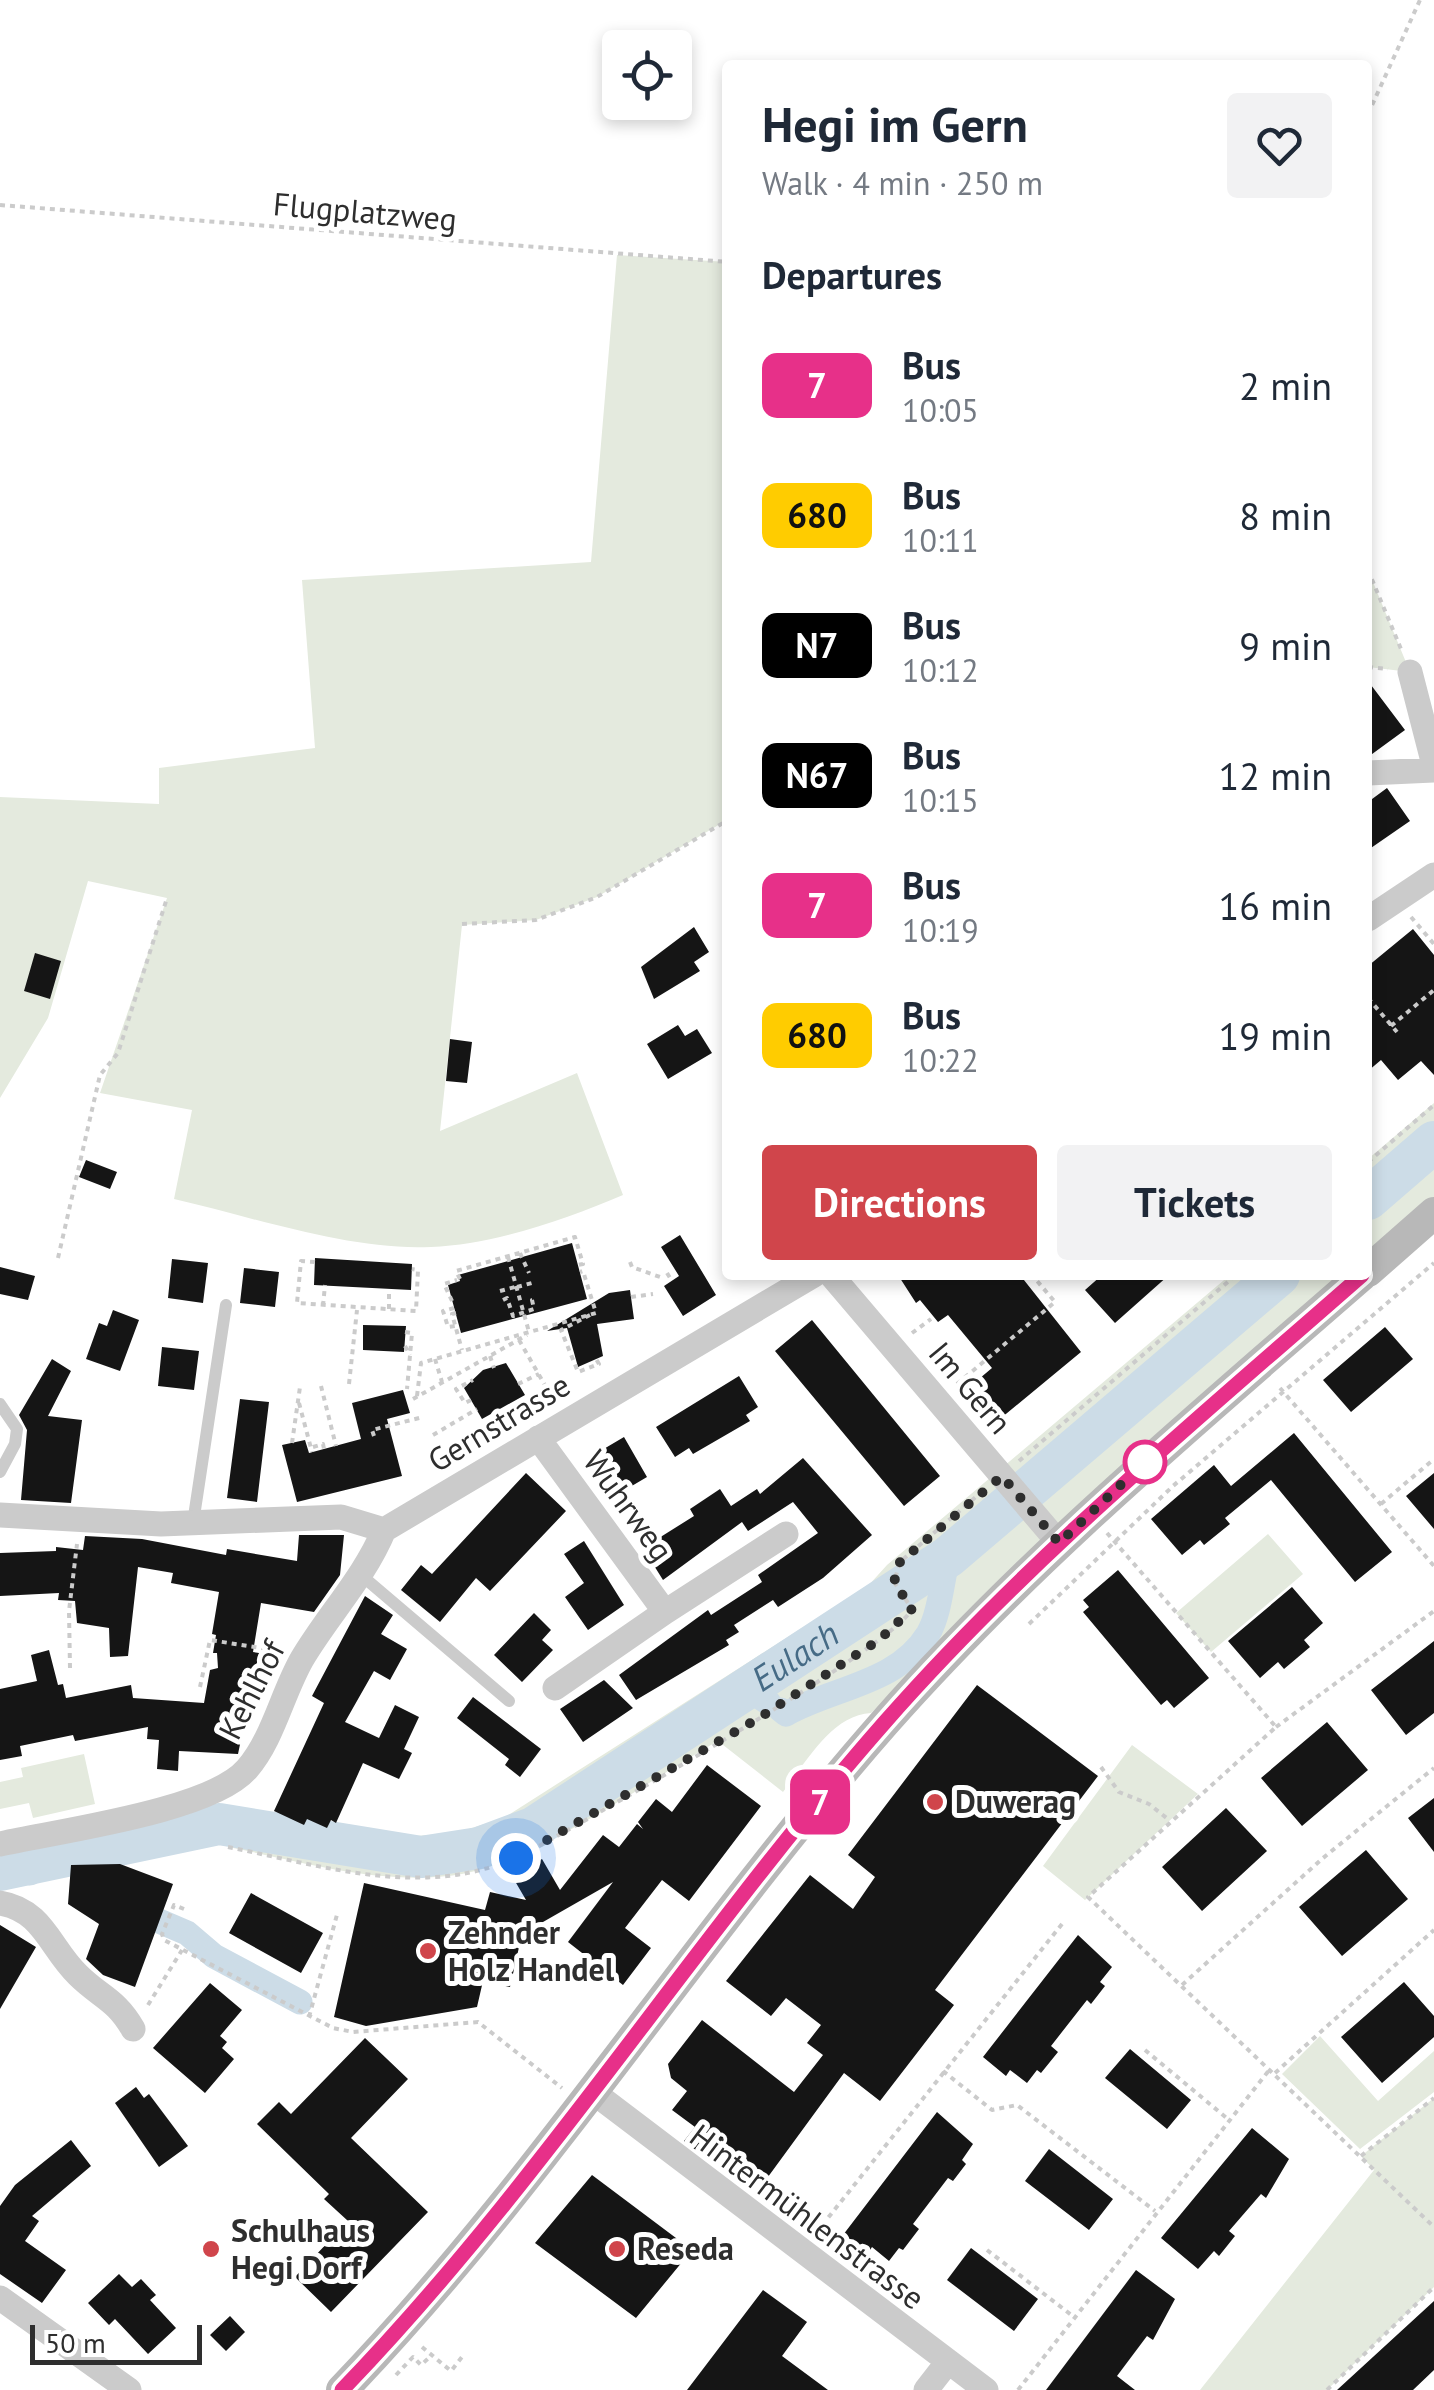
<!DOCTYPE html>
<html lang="en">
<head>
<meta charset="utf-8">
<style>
	:root { --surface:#fff; --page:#f2f2f3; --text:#1f2937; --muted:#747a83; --accent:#d0454b }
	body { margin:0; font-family:"PT Sans",sans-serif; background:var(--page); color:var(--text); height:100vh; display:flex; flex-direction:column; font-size:38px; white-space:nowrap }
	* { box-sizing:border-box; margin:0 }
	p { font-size:32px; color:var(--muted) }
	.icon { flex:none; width:55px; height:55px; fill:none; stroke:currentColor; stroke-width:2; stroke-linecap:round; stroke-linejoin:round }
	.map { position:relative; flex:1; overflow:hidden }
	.drawer { position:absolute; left:722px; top:60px; width:650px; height:1220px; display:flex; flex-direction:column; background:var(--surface); border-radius:10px; box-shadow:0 5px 15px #0003 }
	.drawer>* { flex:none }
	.badge { padding:0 20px; border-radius:15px; font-size:35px; line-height:65px }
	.buttons { position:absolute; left:602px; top:30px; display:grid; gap:20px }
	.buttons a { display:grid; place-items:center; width:90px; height:90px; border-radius:10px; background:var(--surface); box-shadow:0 5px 15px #0003; font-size:50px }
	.scale { position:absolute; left:30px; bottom:25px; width:172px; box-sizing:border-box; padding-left:10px; border:5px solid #2e2e2e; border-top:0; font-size:28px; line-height:35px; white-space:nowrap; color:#2e2e2e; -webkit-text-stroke:8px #fff; paint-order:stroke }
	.you { position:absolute; width:50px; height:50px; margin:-25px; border:8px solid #fff; border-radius:50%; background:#1a73e8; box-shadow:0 0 0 15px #1a73e833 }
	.map>.badge { position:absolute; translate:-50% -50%; box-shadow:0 0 0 5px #fff }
	h2 { padding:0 40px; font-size:38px; line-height:90px }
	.round { display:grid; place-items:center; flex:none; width:105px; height:105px; border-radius:10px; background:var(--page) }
	.headline { display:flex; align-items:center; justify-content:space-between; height:170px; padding:0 40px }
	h1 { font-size:48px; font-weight:600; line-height:75px }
	.primary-button { display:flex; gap:20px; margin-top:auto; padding:20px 40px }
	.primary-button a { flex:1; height:115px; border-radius:10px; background:var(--accent); color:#fff; font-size:40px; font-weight:600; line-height:115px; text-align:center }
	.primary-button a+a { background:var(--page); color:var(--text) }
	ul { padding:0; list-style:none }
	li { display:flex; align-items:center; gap:30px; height:130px; padding:0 40px }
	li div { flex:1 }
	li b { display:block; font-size:38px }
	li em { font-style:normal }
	li .badge { min-width:110px; font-weight:700; text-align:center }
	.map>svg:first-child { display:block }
</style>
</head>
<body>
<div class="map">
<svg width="1434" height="2390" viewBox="0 0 1434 2390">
	<rect width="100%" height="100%" fill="#fff"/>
	<!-- green -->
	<path fill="#e4eade" d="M617,255L727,262V820L597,897L536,920L462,925L440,1131L577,1073L623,1195C566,1219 494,1245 431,1247C350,1251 253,1217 174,1199L192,1110L100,1093L167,898L88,881L48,1018L0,1098V797L159,804V768L315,748L302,580L591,562Z
		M1368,570L1410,672L1368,667Z
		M1434,1103V1213L1368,1271V1159Z
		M1230,1275H1362L871,1713C831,1715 806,1763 783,1792L718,1741C650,1780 535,1862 462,1874C385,1887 304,1862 228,1847L227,1835L0,1883V1858L228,1813L327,1831L403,1837L455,1833L502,1819L868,1586L887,1565Z
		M1268,1534L1303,1574L1211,1652L1176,1613Z
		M1132,1745L1198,1794L1085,1900L1043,1866Z
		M84,1754L95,1804L33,1818L29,1803L0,1809V1782L23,1777L21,1768Z
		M1320,2036L1378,2101L1434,2051V2092L1360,2149L1282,2074Z
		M1434,2098V2287L1327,2390H1200L1374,2170L1361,2156Z"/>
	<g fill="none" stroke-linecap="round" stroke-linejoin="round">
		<!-- canal -->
		<path stroke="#ccdce7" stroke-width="25" d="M749,1690L769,1703
			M781,1710L786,1714C834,1687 897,1684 928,1634C940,1614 942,1580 948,1557
			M18,1866L30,1873
			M159,1921L187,1933L214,1956L300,2002"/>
		<!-- river -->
		<g stroke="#ccdce7" stroke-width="42">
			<path d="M1368,1199L1434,1142"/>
			<path id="s1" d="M0,1870L219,1824L421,1857L479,1848L533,1828L948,1557L1279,1275"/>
		</g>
	</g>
	<!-- building -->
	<path fill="#151515" d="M1368,681L1405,730L1368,757Z
		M1387,788L1410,821L1368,850V802Z
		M694,927L709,952L694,962L700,971L654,999L641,967Z
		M1413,929L1434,955V1075L1421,1061L1398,1080L1381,1060L1368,1071V966Z
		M35,953L61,961L50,999L24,991Z
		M678,1025L685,1036L697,1029L712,1053L668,1079L647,1044Z
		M450,1039L472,1042L467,1083L446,1081Z
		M86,1160L117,1172L110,1189L79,1177Z
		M680,1235L716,1295L683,1316L664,1286L679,1276L661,1247Z
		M572,1243L587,1299L461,1333L448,1285L460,1281L458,1275Z
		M315,1258L412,1264L411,1290L314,1285Z
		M172,1259L208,1263L203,1303L168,1298Z
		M0,1267L35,1276L28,1300L0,1294Z
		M244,1268L279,1272L275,1307L240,1303Z
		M898,1275H1020L1081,1352L995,1423L967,1389L992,1368L948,1315L938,1322L920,1300L916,1303Z
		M1102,1275H1169L1115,1323L1085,1290Z
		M630,1290L634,1319L597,1324L603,1356L578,1367L567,1328L547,1331L609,1293Z
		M113,1310L139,1320L120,1371L86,1359L99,1323L107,1326Z
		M812,1320L940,1476L904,1506L775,1351Z
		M363,1325L406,1326L404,1352L363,1350Z
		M1385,1327L1413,1359L1351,1412L1323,1380Z
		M162,1347L199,1351L194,1390L158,1386Z
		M52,1359L71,1371L48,1416L82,1420L71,1503L21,1500L27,1430L19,1415Z
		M506,1363L525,1395L482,1419L464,1388L483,1370Z
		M739,1376L758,1407L746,1415L750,1421L693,1454L689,1448L675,1457L656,1427Z
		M403,1390L410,1413L387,1419L402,1476L297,1502L282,1445L305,1440L309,1453L361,1439L352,1403Z
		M240,1399L269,1402L257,1502L227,1498Z
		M1294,1433L1392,1552L1355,1582L1271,1480L1225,1518L1230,1524L1204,1545L1200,1540L1182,1555L1151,1519L1214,1465L1231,1486Z
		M624,1437L647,1477L608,1500L585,1460Z
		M803,1458L872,1535L823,1578L778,1607L773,1600L734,1625L739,1632L726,1640L729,1645L636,1700L619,1675L708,1610L711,1615L762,1582L758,1575L818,1533L793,1502L748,1531L742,1522L663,1580L643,1548L694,1516L690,1509L720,1489L731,1506L757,1489L760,1494Z
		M526,1473L566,1511L490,1591L476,1578L440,1622L401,1590L421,1565L432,1574Z
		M1434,1473V1529L1406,1496Z
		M299,1535H344L340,1575L314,1612L261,1603L253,1652L259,1653L238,1754L179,1751L178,1771L157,1769L159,1740L147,1739L148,1727L75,1741L73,1735L20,1746L22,1756L0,1760V1689L37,1681L31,1655L49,1650L58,1685L63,1684L66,1698L131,1685L133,1698L204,1703L210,1670L218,1668L217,1653H213L216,1635L212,1634L219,1592L171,1583L173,1573L138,1567L128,1656L110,1657L109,1628L77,1623L75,1601L58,1600L59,1593L0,1596V1553L56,1551V1547L83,1550L85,1536L142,1539L226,1555L227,1549L297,1561Z
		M584,1541L624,1605L588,1630L565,1597L584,1583L564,1554Z
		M1118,1570L1209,1678L1174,1708L1167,1700L1161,1705L1083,1612L1089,1607L1083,1600Z
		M1292,1587L1323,1623L1304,1640L1310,1647L1284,1669L1278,1662L1260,1678L1228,1641Z
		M365,1596L393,1615L381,1634L407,1649L390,1680L374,1671L345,1722L379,1738L395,1705L419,1717L404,1749L412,1753L399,1779L363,1763L336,1823L331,1820L327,1828L307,1819L304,1825L274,1811L324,1703L312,1696Z
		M534,1613L551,1630L542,1640L553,1650L522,1682L494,1655Z
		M1434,1641V1713L1406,1735L1371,1690Z
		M604,1680L633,1708L583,1742L560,1709Z
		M977,1685L1098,1776L935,1990L954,2005L880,2101L844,2073L765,2181L761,2178L750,2191L684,2141L695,2127L672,2110L687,2091L671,2078L668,2064L702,2020L794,2092L823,2055L807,2043L821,2025L786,1998L771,2016L726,1981L810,1875L853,1909L875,1877L848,1855Z
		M473,1697L541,1749L520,1777L505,1765L509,1759L457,1718Z
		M1327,1722L1368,1770L1302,1826L1261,1778Z
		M707,1765L761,1806L689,1901L662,1880L625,1928L651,1948L623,1985L568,1942L613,1882L522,1934L510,1987L483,1981L477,2007L366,2026L334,2017L364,1883L485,1910L490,1892L526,1900L512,1876L542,1859L560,1890L603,1835L619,1847L637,1824L643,1829L638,1822L656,1799L672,1812Z
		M1434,1798V1852L1408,1818Z
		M1226,1808L1267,1851L1202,1911L1162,1867Z
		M1366,1850L1408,1899L1342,1956L1299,1907Z
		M120,1864L173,1884L135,1987L103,1975L86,1959L99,1924L68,1904L71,1865Z
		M251,1893L323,1933L301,1973L229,1933Z
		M0,1925L36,1947L0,2009Z
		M1078,1935L1112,1967L1100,1982L1105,1986L1091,2004L1087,2000L1051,2046L1058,2052L1041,2073L1037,2070L1027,2083L1010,2070L1006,2076L983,2057Z
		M1404,1982L1434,2016V2037L1382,2083L1341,2037Z
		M210,1983L242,2010L220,2036L227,2042L222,2048L234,2059L205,2093L153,2048Z
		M365,2038L408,2079L351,2138L428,2212L331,2312L295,2277L348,2221L324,2199L329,2194L257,2124L279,2102L291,2114Z
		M1130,2049L1191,2100L1167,2129L1105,2078Z
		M136,2087L144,2098L149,2094L188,2146L159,2167L115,2103Z
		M937,2112L973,2144L962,2160L966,2164L953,2181L948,2178L913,2224L919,2229L903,2250L899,2248L889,2261L872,2247L868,2253L843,2235Z
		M1252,2128L1289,2159L1266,2198L1261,2194L1229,2231L1235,2236L1219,2256L1214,2251L1198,2269L1161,2238Z
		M71,2140L91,2166L32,2216L39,2221L25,2241L66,2270L42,2303L0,2274V2206L15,2185Z
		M1049,2149L1113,2199L1089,2230L1025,2181Z
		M592,2175L692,2250L636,2318L535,2243Z
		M971,2248L1038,2299L1014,2331L947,2280Z
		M1136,2270L1175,2299L1153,2340L1147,2336L1117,2376L1135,2390H1046Z
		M119,2274L132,2287L141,2279L156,2295L150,2300L176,2328L148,2354L115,2319L109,2325L88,2303Z
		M763,2290L807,2322L782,2356L828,2390H687Z
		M1434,2301V2370L1413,2390H1337Z
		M230,2316L245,2332L226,2351L210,2335Z"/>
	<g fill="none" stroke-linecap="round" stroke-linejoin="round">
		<!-- path -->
		<path stroke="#cbcbcb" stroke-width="4" stroke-dasharray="5 5" stroke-linecap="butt" d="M1368,114L1420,0
			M0,205L728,262
			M1368,570L1401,649
			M1368,667L1388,669
			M1411,917L1434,944
			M462,924L536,920L597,897L728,820
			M1368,998L1397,1032
			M1391,1026L1434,990
			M1368,1162L1434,1105
			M520,1253L529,1273
			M508,1257L529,1332
			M58,1258L100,1075L118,1053L167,898
			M315,1262L301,1261L297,1303L416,1311L418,1270L412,1269
			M630,1262L632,1267L660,1277
			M667,1273L672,1281
			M460,1279L456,1271L575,1237L583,1264L578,1265
			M517,1287L532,1283
			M500,1291L515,1287
			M631,1297L653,1294
			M503,1300L507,1298L513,1316L534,1309L532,1300L536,1299
			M452,1301L444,1284L457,1280
			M323,1306L325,1285
			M454,1308L443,1311L448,1327L455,1326
			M389,1309V1289
			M456,1313L452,1314L462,1350
			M590,1315L561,1330L578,1372L599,1364L596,1359
			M405,1332L412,1333L407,1389
			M912,1333L931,1319
			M519,1340L554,1401
			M405,1346L410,1355
			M490,1356L494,1368
			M435,1359L442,1382
			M349,1384L357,1310
			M518,1384L539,1374
			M957,1384L1055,1302L1032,1275
			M321,1386L336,1446
			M1280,1388L1434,1566
			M417,1396L421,1363L596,1313L583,1271L580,1272
			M413,1399L527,1335
			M471,1400L465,1403L456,1389L473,1380
			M299,1403L312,1452
			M433,1435L477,1409
			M374,1436L372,1430L423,1417
			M292,1443L300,1387
			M313,1447L323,1444L324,1449
			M1019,1461L1236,1275
			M1381,1504L1434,1459
			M1107,1533L1276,1727L1088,1897L1434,2227
			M1029,1624L1173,1486L1434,1263
			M70,1668L69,1611L77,1544
			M200,1687L210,1640L280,1651
			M1276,1727L1434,1611
			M1101,1767L1119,1792L1149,1804L1169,1820
			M228,1847C304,1862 384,1887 462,1874C480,1871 503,1864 520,1856C576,1827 893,1648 912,1609L894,1582L900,1562L985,1489
			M184,1909L174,1905L162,1934L164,1940L333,2028L353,2032L478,2022L562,2088
			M1182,1985L1323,1858L1434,1768
			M148,2005L182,1950
			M309,2017L338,1911
			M1145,2050L1229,2120
			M943,2071L992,2110L1017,2105L1155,2211
			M1275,2073L1434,1930
			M1361,2156L1434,2098
			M816,2233L1062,1924
			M987,2250L1074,2317
			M422,2347L451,2371L462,2357
			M396,2375L413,2357L421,2365L432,2355
			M1018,2390L1270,2069
			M1327,2390L1434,2287"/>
		<!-- service -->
		<path stroke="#cbcbcb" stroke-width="12" d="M0,1404L17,1429L15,1444L0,1472
			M193,1523L226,1305
			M361,1575L509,1701"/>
		<!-- minor -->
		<path stroke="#cbcbcb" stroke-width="25" d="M1410,672L1434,765
			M1368,773L1434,770
			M1368,919L1434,875
			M831,1275L1059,1543
			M538,1438L665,1612L555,1688
			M0,1515L161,1524L341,1517L384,1530
			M384,1530L814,1275
			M665,1612L786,1534
			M0,1844C58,1831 211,1811 247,1769C273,1739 282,1694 302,1659C328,1615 364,1578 384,1530
			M0,1903C43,1910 50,1948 78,1975C100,1997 116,1999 133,2029
			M593,2092L986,2390
			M0,2298L129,2390
			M926,2390L947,2363"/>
		<!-- secondary -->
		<path stroke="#b8b8b8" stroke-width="32" d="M1368,1271L1434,1213
			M342,2390C541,2183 695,1938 885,1722C1030,1558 1198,1418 1362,1275"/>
	</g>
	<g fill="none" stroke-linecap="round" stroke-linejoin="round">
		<defs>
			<path id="line" d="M342,2390C542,2183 695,1938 885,1722C1029,1558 1198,1419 1362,1275"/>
		</defs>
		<!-- line casing -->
		<use href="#line" stroke="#fff" stroke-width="22"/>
		<!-- line -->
		<use href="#line" stroke="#e73089" stroke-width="15"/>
		<!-- walk -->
		<path stroke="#2e2e2e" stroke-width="10" stroke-dasharray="0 18" d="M516,1858L759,1718L879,1640L912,1609L894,1582L900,1562L1002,1476L1059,1543L1145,1462"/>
	</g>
	<!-- markers -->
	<circle fill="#fff" stroke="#e73089" stroke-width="5" cx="1145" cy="1462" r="20"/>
	<g fill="#d0454b" stroke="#fff" stroke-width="4">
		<circle cx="935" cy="1802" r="10"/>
		<circle cx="428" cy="1951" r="10"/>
		<circle cx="211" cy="2249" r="10"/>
		<circle cx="617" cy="2249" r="10"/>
	</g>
	<g text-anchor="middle" stroke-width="10" stroke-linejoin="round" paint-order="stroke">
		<!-- street labels -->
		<g font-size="32" fill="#2e2e2e" stroke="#fff">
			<text transform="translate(365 212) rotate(5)" y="11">Flugplatzweg</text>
			<text transform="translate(970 1388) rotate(50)" y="11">Im Gern</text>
			<text transform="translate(499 1423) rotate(-31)" y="11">Gernstrasse</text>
			<text transform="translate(628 1506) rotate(54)" y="11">Wuhrweg</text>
			<text transform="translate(252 1690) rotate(-63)" y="11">Kehlhof</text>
			<text transform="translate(807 2217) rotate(37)" y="11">Hintermühlenstrasse</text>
		</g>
		<!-- poi labels -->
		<g font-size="32" font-weight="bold" fill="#2e2e2e" stroke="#fff" text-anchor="start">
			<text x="955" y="1813">Duwerag</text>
			<text x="448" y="1944">Zehnder<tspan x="448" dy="37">Holz Handel</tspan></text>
			<text x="231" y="2242">Schulhaus<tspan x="231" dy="37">Hegi Dorf</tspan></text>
			<text x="637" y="2260">Reseda</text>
		</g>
		<!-- water labels -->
		<g font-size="35" font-style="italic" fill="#466b86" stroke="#fff">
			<text dy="12" stroke="none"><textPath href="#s1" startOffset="858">Eulach</textPath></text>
		</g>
	</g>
</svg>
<div class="buttons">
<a><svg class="icon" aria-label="locate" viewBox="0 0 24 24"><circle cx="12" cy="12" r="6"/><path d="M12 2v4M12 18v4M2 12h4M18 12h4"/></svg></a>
</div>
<div class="scale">50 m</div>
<div class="you" style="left:516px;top:1858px"></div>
<b class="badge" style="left:820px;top:1802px;background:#e73089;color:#fff">7</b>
<section class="drawer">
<div class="headline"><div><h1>Hegi im Gern</h1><p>Walk · 4 min · 250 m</p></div><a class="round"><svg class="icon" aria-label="heart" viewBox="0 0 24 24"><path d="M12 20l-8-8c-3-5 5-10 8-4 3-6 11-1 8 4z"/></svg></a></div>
<h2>Departures</h2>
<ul>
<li><span class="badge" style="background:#e73089;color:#fff">7</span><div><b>Bus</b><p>10:05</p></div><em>2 min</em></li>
<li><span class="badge" style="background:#fc0;color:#111">680</span><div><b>Bus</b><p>10:11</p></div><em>8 min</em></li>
<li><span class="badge" style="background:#000;color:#fff">N7</span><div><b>Bus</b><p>10:12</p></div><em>9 min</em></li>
<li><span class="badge" style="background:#000;color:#fff">N67</span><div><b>Bus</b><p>10:15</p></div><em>12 min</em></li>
<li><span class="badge" style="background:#e73089;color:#fff">7</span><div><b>Bus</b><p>10:19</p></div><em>16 min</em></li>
<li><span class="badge" style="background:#fc0;color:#111">680</span><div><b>Bus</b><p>10:22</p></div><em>19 min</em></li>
</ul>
<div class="primary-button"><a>Directions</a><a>Tickets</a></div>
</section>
</div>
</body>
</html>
